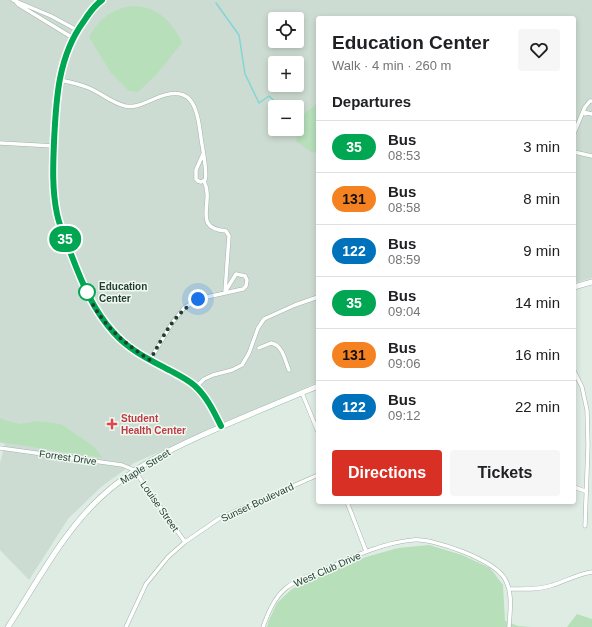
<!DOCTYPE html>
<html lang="en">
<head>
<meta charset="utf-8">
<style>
	:root { --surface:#fff; --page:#f6f6f6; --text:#202124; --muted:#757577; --line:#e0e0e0; --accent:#d93025 }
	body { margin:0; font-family:Helvetica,sans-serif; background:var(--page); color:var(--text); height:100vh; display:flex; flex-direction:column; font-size:15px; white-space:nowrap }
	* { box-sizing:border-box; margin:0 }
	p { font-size:13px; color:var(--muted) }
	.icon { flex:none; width:22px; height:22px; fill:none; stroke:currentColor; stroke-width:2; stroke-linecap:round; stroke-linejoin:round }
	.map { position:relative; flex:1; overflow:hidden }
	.details { position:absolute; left:316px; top:16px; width:260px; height:488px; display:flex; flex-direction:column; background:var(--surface); border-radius:4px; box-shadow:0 2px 6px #0003 }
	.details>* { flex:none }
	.badge { padding:0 8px; border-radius:13px; font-size:14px; line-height:26px }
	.fabs { position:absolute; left:268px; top:12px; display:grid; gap:8px }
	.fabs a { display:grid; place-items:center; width:36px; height:36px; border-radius:4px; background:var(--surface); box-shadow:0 2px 6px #0003; font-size:20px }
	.you { position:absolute; width:20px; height:20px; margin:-10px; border:3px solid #fff; border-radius:50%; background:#1a73e8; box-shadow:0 0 0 6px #1a73e833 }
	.map>.badge { position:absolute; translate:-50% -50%; box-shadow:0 0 0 2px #fff }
	h2 { padding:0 16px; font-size:15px; line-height:36px }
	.round { display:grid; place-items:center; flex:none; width:42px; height:42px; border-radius:4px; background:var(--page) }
	.overview { display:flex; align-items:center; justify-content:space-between; height:68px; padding:0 16px }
	h1 { font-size:19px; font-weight:700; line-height:30px }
	.button { display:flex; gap:8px; margin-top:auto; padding:8px 16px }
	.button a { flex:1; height:46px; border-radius:4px; background:var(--accent); color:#fff; font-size:16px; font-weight:700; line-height:46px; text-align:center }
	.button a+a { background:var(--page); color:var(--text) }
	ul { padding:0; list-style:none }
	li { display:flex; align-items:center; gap:12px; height:52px; padding:0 16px; border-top:1px solid var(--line) }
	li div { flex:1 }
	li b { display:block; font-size:15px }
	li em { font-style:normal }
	li .badge { min-width:44px; font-weight:700; text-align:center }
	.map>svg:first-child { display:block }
</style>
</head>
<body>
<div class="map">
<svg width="592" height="627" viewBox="0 0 592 627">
	<rect width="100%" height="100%" fill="#dfece4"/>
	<!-- built -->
	<path fill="#cddcd2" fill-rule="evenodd" d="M0,0H592V278L574,283V18H318V382L134,463L101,487L68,519L29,580L0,550V463L5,444L0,443ZM275,19H297V41H275ZM275,63H297V85H275ZM275,107H297V129H275Z"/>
	<!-- green -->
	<path fill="#b6dfba" d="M132,6C157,6 173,22 182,43L156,75L138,92L129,91L111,73L89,37C99,19 111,9 132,6Z
		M318,103V153L311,152L296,141L305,113Z
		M0,418L4,420L20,424L37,421L61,424L93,446L103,458L0,442Z
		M429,545L462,555L490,568L503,585L505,621L518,626L532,627H267L269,620L277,603L292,589L322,575L366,557L398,548Z
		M577,614L592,619V627H567Z"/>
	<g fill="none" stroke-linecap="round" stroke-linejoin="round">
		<!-- stream -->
		<path stroke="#82d5d4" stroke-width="1.5" d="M216,3L239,35L245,74L259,103L269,96L278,104L287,107"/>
		<defs>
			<path id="street" d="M13,0L51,16L77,30
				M16,2L19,5L73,38
				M60,80C70,82 80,84 89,88C101,93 112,103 125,106C136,108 144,103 154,99C192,82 197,106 201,138C202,146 208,174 205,180L201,182L198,181L196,179V170L203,154
				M583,112L592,114
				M574,133L585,107L590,101H592
				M0,143L54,146
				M574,152L592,156
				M204,181C215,203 191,228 226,231L229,236L225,292
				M259,348L271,343C283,345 285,361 289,370
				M150,360L172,323L184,308L198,299L243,289L246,286L247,280L245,276L236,274L225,292
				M574,371L582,387L587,410L588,445L585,526
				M196,387L204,379L213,375L232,370L242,365L249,353L258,328L264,319L295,305L318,297
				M302,393L318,432
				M0,448L122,465L134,470L185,542
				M574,487L585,491
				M347,502L366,551
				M509,589C523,589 539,590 553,585C566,581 578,574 592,572
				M126,627L146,584L168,557L185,542L220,518L318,475
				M263,627C268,613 274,598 286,588C296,580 311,575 324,570C352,557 381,543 413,540C434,538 494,560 505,579C513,593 510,612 509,627"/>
			<path id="secondary" d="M102,0C59,36 56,96 54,148C53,170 53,192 57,214C60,228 66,241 71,254C82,283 93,310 114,333C129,350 150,360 169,370C178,375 187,379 195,386C207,397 215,412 221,426
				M574,287L592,282
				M8,627C36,584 63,532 101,497C130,470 163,453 198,437C238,419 278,403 318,386"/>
		</defs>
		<!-- street casing -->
		<use href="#street" stroke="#a2b4aa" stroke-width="4.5"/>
		<!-- secondary casing -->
		<use href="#secondary" stroke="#9db8aa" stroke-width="6"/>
		<!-- street -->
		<use href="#street" stroke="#fff" stroke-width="3.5"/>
		<!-- secondary -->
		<use href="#secondary" stroke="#fff" stroke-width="5"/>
	</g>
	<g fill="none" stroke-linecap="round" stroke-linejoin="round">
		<defs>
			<path id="line" d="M102,0C94,6 89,13 84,21C58,56 56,99 54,142C53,166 52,190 57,214C60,228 66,241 71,254C82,283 93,310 114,333C129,350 150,360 169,370C178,375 187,379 195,386C207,397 214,412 221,426"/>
		</defs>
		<!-- line casing -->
		<use href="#line" stroke="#fff" stroke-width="9"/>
		<!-- line -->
		<use href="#line" stroke="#00a651" stroke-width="6"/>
		<!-- walk -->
		<path stroke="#1f3d30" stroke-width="4" stroke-dasharray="0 7.2" d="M87,292C99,322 123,343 150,360C165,334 172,316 198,299"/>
	</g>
	<!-- markers -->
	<circle fill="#fff" stroke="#00a651" stroke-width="2" cx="87" cy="292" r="8"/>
	<path fill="#e0444e" stroke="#f0f8f2" stroke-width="1.5" d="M110 418h4v4h4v4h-4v4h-4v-4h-4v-4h4z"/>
	<g text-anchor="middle" stroke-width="3" stroke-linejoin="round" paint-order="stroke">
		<!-- stop labels -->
		<g font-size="10" font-weight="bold" fill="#1f3d30" stroke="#f0f8f2" text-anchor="start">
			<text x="99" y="290">Education<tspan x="99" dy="12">Center</tspan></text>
		</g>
		<!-- health labels -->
		<g font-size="10" font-weight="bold" fill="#be3a42" stroke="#f0f8f2" text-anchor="start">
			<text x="121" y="422">Student<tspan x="121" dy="12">Health Center</tspan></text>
		</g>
		<!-- street labels -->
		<g font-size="10" fill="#1f3d30" stroke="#f0f8f2">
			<text transform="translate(68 457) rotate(8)" y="4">Forrest Drive</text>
			<text transform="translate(145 466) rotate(-32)" y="4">Maple Street</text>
			<text transform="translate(257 502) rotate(-25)" y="4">Sunset Boulevard</text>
			<text transform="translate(160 506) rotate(55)" y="4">Louise Street</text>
			<text transform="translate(327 569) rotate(-24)" y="4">West Club Drive</text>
		</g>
	</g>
</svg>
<div class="fabs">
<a><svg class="icon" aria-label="locate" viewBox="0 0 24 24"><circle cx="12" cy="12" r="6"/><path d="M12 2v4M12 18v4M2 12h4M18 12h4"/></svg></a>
<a>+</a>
<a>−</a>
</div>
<div class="you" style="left:198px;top:299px"></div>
<b class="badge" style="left:65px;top:239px;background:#00a651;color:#fff">35</b>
<section class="details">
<div class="overview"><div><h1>Education Center</h1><p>Walk · 4 min · 260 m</p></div><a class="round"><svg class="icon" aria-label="heart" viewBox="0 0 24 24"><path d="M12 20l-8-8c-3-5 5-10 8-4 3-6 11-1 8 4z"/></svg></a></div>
<h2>Departures</h2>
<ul>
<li><span class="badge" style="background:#00a651;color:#fff">35</span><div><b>Bus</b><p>08:53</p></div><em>3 min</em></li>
<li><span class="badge" style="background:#f58220;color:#111">131</span><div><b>Bus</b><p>08:58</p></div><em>8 min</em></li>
<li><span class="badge" style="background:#0072bc;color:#fff">122</span><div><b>Bus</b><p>08:59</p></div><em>9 min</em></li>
<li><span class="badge" style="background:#00a651;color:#fff">35</span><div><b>Bus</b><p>09:04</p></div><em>14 min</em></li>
<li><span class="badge" style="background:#f58220;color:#111">131</span><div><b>Bus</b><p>09:06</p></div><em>16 min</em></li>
<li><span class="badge" style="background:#0072bc;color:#fff">122</span><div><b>Bus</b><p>09:12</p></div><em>22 min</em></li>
</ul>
<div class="button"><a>Directions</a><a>Tickets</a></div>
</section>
</div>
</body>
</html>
